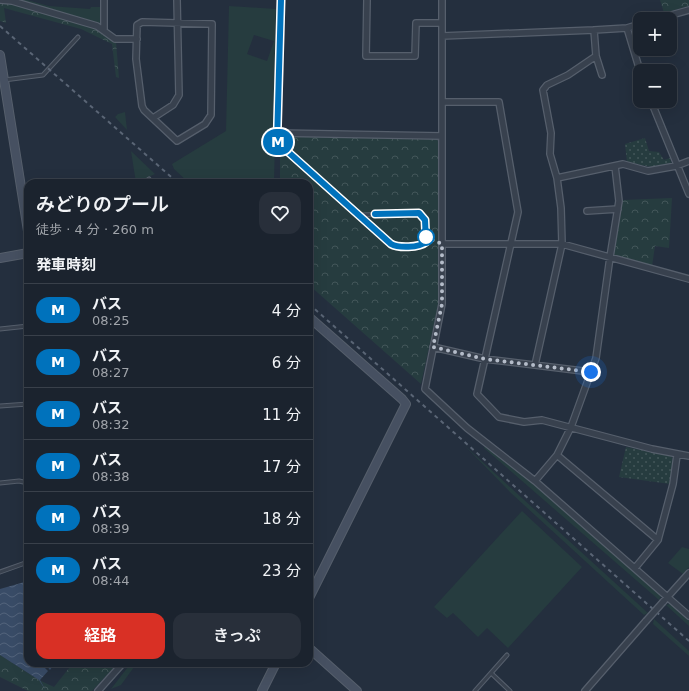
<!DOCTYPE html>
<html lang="ja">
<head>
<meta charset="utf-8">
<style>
	:root { --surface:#1b232e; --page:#282f3a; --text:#f1f3f6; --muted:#a0a4aa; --line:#39404a; --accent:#d93025 }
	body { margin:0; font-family:"DejaVu Sans","Noto Sans JP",sans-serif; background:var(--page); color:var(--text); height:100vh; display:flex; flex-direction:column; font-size:15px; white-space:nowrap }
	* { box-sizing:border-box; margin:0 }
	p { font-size:13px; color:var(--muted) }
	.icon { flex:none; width:22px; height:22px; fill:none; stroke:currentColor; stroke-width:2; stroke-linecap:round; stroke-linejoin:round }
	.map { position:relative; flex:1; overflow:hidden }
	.side { position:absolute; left:24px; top:179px; width:289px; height:488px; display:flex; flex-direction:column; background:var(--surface); border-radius:12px; box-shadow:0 4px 16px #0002,0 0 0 1px var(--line) }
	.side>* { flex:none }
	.badge { padding:0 8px; border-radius:13px; font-size:14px; line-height:26px }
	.tools { position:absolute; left:633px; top:12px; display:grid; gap:8px }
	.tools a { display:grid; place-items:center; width:44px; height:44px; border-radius:8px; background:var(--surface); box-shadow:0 4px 16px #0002,0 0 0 1px var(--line); font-size:20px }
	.you { position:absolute; width:20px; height:20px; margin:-10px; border:3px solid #fff; border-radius:50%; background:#1a73e8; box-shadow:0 0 0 6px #1a73e833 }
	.map>.badge { position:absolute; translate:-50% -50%; box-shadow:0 0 0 2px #fff }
	h2 { padding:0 12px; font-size:15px; line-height:36px }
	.round { display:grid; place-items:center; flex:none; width:42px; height:42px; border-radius:12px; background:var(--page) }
	.summary { display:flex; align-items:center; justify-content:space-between; height:68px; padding:0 12px }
	h1 { font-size:19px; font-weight:600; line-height:30px }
	.action { display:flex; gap:8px; margin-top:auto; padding:8px 12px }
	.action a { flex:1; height:46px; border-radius:12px; background:var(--accent); color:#fff; font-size:16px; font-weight:600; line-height:46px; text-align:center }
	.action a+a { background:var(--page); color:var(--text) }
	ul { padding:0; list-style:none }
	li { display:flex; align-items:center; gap:12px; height:52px; padding:0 12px; border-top:1px solid var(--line) }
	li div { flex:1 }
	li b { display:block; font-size:15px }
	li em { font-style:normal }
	li .badge { min-width:44px; font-weight:700; text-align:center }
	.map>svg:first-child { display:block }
</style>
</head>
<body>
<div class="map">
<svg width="689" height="691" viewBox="0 0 689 691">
	<defs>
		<pattern id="forest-crowns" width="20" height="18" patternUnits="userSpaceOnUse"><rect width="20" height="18" fill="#263c3f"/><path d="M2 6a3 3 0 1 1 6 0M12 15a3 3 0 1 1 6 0" fill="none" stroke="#435659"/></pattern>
		<pattern id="garden-dots" width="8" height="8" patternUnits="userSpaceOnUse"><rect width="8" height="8" fill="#263c3f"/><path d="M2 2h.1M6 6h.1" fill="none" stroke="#435659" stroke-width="1.8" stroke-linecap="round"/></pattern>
		<pattern id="water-waves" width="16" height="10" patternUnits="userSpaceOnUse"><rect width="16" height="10" fill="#394c67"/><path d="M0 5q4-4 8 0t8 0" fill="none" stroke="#53647b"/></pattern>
	</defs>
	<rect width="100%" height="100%" fill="#242f3e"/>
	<!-- grass -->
	<path fill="#263c3f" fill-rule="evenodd" d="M20,0H27L49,6L90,9L91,7H100L101,21L99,23Z
		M229,6L276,9L273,136L275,137L274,183H189L174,169L172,164L226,131ZM254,35L274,41L267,61L247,54Z
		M125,112L127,130L115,117L118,114Z
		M131,151L155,174L136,183Z
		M464,445L648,613L644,615L512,494Z
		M485,446C547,492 603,545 661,596L659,600L484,448Z
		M522,511L582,567L508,648L487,628L478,637L453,613L447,618L434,607Z
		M682,547L689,549V567L683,574L668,563Z
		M670,604L689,621V626L666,605Z
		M654,619L689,651V656L653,624Z
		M131,663H137L121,685L111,689Z"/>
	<!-- forest -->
	<path fill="url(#forest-crowns)" d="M660,0H689V6L664,13Z
		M0,4H14L90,26L116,42L119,78L116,77L112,44L81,29L4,8L6,23L0,21Z
		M280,136L436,139L438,141V306L421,384L309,285V183H280Z
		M672,198L669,248L655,246L652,266L615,257L613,254L623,200Z
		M0,655L39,680L54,687L73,663H118L92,691H28L0,677Z"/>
	<!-- garden -->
	<path fill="url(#garden-dots)" d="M645,138L649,151L659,152L664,160L670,158L671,163L651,167L627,162L625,144Z
		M626,447L671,456L673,460L670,484L619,477Z"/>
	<!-- water -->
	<path fill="url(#water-waves)" d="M28,581V663H55L50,670L45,664L43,666L48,671L40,680L46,691L39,680L0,655V589Z"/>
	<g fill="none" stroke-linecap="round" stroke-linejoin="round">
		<defs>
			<path id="lane" d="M4,80L43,75L78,37
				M277,133V142L391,244C398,248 419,248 426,242L425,220L419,213L361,215
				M143,183L149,179
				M0,329L28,326
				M0,406L28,404
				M0,483L19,481L28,483
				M0,572L28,562
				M491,673L510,691
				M475,691L507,655"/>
			<path id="street" d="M0,0L12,1L97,26L115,39H137
				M281,0L277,133L442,136
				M367,0L366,56H415L416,23H442
				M442,0V304L425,389L467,428L535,481L689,616
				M657,19L689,10
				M142,22L212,24L211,115L205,124L177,141L144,110L142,106L136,59L137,25Z
				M627,28L640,71
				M104,31V0
				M442,36L594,30L627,28L640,24
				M596,56L602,75
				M651,101L689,194
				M442,102H499L518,212L477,394L499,417L524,422L542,420L652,449L689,456
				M153,118L173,105L179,95L177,0
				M557,178L550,154L551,133L543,90L547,85L568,75L596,56L594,30
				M587,211L618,209
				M442,244H562L689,279
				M433,347L485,359L591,372
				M535,365L562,244L561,208L557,178L623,164L648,171L676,166L689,161
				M557,455L658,540
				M535,481L557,455L571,427L596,358L610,257L619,201L615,166
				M635,568L658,540L673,484L677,455
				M663,602L689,573
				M98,691L123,663
				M585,691L646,621"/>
			<path id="secondary" d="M0,55L28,231
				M0,258L28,253
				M309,317L402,399L406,404L309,598
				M309,648L357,691
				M262,691L276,663"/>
		</defs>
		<!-- lane casing -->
		<use href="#lane" stroke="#565f6c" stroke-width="5"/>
		<!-- street casing -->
		<use href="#street" stroke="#565f6c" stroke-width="8"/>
		<!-- secondary casing -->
		<use href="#secondary" stroke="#565f6c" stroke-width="10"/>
		<!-- lane -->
		<use href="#lane" stroke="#38414e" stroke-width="3"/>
		<!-- street -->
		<use href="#street" stroke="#38414e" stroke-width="5.5"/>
		<!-- secondary -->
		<use href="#secondary" stroke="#465061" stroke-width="8"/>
		<!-- rail -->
		<path stroke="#5a6575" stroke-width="2" stroke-dasharray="4 4" stroke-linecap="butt" d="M0,26L178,183
			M309,304L689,641"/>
		<defs>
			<path id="street-bridge" d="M646,621L663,602"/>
		</defs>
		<!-- street-bridge casing -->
		<use href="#street-bridge" stroke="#565f6c" stroke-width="8" stroke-linecap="butt"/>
		<!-- street-bridge -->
		<use href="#street-bridge" stroke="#38414e" stroke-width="5.5"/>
	</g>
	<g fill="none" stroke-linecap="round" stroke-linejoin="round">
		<defs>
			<path id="line" d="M281,0L277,142L391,244C398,248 419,248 426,242L425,220L419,213L375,214"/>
		</defs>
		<!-- line casing -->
		<use href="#line" stroke="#fff" stroke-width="9"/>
		<!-- line -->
		<use href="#line" stroke="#0072bc" stroke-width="6"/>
		<!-- walk -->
		<path stroke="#b4bcc9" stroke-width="4" stroke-dasharray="0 7.2" d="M426,237L442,244V304L433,347L485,359L591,372"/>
	</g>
	<!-- markers -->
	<circle fill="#fff" stroke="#0072bc" stroke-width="2" cx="426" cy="237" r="8"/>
</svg>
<div class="tools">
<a>+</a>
<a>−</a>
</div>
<div class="you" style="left:591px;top:372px"></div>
<b class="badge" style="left:278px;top:142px;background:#0072bc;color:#fff">M</b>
<section class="side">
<div class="summary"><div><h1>みどりのプール</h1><p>徒歩 · 4 分 · 260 m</p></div><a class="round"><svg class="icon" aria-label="heart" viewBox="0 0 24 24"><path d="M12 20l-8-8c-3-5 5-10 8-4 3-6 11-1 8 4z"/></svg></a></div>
<h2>発車時刻</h2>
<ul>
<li><span class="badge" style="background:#0072bc;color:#fff">M</span><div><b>バス</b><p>08:25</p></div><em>4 分</em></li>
<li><span class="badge" style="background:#0072bc;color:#fff">M</span><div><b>バス</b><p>08:27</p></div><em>6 分</em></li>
<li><span class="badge" style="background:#0072bc;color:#fff">M</span><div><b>バス</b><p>08:32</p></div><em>11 分</em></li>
<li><span class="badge" style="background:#0072bc;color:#fff">M</span><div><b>バス</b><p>08:38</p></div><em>17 分</em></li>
<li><span class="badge" style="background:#0072bc;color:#fff">M</span><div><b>バス</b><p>08:39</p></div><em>18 分</em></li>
<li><span class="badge" style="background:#0072bc;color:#fff">M</span><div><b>バス</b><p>08:44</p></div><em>23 分</em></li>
</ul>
<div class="action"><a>経路</a><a>きっぷ</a></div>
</section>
</div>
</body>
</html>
